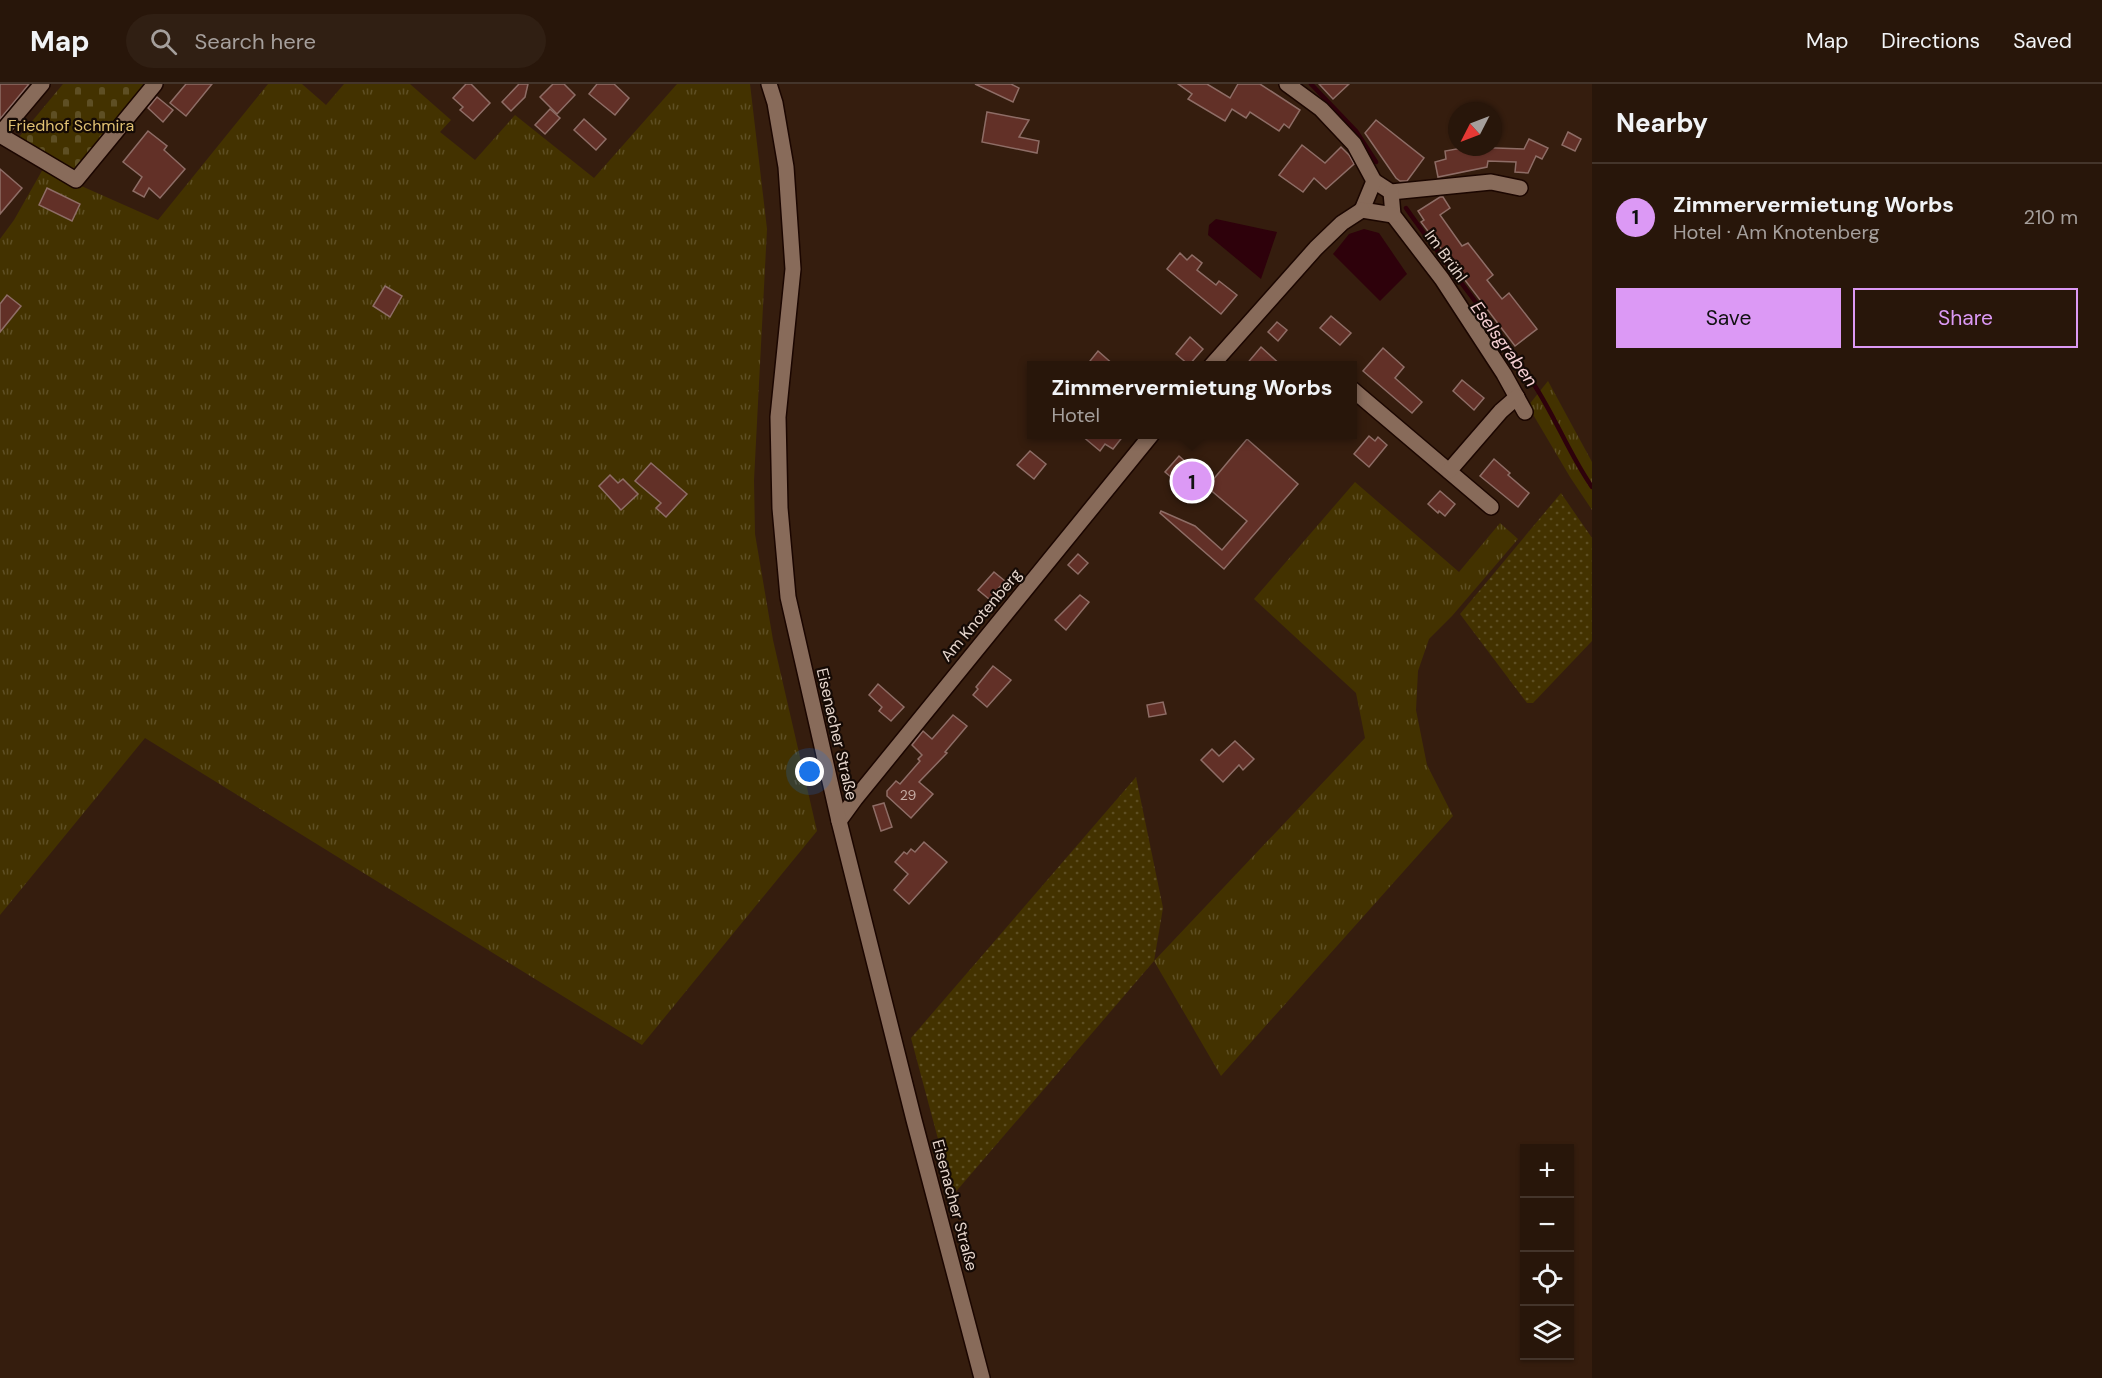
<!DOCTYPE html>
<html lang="en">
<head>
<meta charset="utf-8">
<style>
	body { margin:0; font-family:"DM Sans",sans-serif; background:#301f13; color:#f1f3f6 }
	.controls { position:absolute; right:18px; bottom:18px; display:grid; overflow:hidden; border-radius:0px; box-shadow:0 2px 4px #0004 }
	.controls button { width:54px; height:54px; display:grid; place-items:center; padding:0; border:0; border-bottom:2px solid #44352b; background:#28160a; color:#f1f3f6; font:30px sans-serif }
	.compass { position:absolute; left:1448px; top:18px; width:54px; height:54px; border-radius:50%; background:#28160a; box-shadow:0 2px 4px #0004; rotate:228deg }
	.you { position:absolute; left:810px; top:688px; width:21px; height:21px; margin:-15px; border:4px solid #fff; border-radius:50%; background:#1a73e8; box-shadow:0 0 0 9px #1a73e833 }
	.badge { display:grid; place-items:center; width:39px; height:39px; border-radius:50%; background:#dc99f5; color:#111; font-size:20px; font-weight:700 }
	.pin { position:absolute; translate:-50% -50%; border:3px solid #fff; box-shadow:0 2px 6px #0006 }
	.popup { position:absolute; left:1027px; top:277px; width:330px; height:78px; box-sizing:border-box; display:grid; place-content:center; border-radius:0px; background:#28160a; filter:drop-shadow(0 2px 4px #0005); font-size:20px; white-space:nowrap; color:#a59f9c }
	.popup b { font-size:22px; color:#f1f3f6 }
	.popup::after { content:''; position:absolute; left:50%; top:100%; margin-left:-12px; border:12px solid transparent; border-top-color:#28160a }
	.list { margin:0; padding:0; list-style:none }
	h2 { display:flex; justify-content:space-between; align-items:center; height:78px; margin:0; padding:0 24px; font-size:26px }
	h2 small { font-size:20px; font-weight:400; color:#a59f9c }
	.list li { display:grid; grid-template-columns:39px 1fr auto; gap:18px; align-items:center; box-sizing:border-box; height:108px; padding:0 24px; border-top:2px solid #44352b }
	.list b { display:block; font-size:22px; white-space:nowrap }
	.list p { margin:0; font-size:20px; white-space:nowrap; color:#a59f9c }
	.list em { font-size:20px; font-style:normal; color:#a59f9c }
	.actions { display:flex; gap:12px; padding:18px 24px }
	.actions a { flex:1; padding:14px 0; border:2px solid #dc99f5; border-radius:0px; text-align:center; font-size:21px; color:#dc99f5 }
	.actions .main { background:#dc99f5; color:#111 }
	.icon { flex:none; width:33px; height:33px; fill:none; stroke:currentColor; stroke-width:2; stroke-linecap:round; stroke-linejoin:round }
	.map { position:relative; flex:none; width:1592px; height:1294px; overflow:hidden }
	header { display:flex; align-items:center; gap:36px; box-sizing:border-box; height:84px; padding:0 30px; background:#28160a; border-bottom:2px solid #44352b }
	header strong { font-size:28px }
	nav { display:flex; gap:33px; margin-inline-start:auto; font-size:21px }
	.search { width:420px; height:54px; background:#301f13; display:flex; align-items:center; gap:15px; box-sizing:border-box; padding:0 21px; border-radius:33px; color:#a59f9c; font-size:22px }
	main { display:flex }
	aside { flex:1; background:#28160a }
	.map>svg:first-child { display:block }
	.grass { fill:url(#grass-tufts) }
	.cemetery { fill:url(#cemetery-stones) }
	.garden { fill:url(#garden-dots) }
	.water { fill:#2e010b }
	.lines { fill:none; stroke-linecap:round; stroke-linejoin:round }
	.stream { stroke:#2e010b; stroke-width:4.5 }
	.building { fill:#623027; stroke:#8e6d66; stroke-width:1.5 }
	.street-casing { stroke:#1b0600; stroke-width:18 }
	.secondary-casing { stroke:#1b0600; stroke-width:18 }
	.street { stroke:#886b5a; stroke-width:15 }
	.secondary { stroke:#886b5a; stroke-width:15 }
	.labels { text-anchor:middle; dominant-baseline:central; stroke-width:4.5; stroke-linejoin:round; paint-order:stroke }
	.number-label { font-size:14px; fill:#c5aca4 }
	.park-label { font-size:16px; fill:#e1c273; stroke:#150a05 }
	.street-label { font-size:16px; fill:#e6d6cd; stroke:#150a05 }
	.water-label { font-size:18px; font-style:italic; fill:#f5d0d3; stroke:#150a05 }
</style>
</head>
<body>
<header>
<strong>Map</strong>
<div class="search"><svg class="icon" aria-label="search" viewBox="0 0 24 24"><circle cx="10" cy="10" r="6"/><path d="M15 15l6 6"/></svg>Search here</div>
<nav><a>Map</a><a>Directions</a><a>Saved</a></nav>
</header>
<main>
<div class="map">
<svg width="1592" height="1294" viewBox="0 0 1592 1294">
	<defs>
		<pattern id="grass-tufts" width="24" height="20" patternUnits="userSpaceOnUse" patternTransform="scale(1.5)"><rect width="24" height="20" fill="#433200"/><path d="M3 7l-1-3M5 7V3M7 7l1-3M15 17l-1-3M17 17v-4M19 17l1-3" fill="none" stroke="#5e4f24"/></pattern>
		<pattern id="cemetery-stones" width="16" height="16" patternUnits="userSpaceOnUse" patternTransform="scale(1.5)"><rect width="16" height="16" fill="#433200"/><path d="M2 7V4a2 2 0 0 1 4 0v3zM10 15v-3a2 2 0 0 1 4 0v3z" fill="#5e4f24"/></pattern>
		<pattern id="garden-dots" width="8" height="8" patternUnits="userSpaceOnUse" patternTransform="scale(1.5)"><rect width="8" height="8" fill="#433200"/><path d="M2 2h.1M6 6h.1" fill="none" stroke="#5e4f24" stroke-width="1.8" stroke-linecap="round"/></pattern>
	</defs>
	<rect width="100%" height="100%" fill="#351d0e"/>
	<g class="grass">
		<path d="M268,0H302L326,21L344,0H410L451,36L440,48L475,76L515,31L594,94L677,0H750L767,145L754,396L755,450L773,556L817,747L642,961L145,654L0,831V155L14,136L43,85L158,136Z"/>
		<path d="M1548,297L1592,378V426L1570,393L1528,322Z"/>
		<path d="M1355,398L1459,488L1500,439L1518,455L1452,532L1429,555L1418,587L1416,626L1427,681L1453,732L1221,992L1154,877L1365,654L1356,609L1254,515Z"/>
	</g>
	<path class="cemetery" d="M63,0H145L74,88L19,53Z"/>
	<g class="garden">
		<path d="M1561,409L1592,454V557L1533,619H1527L1460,530Z"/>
		<path d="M1136,693L1163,824L1154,877L953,1111L911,954Z"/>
	</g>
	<g class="water">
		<path d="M1216,135L1277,148L1261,195L1208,151L1209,141Z"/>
		<path d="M1364,145L1379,149L1407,190L1380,217L1333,170L1349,150Z"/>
	</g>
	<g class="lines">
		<g class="stream">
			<path d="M1311,0L1356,47L1376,78"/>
			<path d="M1406,124C1447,183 1494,238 1533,299C1555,332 1569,370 1592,403"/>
		</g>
	</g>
	<g class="building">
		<path d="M0,0H29L0,35Z"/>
		<path d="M186,0H212L186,32L170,19Z"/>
		<path d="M466,0H471L490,19L473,37L460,26L463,23L453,14Z"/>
		<path d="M519,0H528L525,13L511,27L502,18Z"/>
		<path d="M553,0H564L575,11L557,30L540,13Z"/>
		<path d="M597,0H614L629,14L615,31L589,10Z"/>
		<path d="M975,0H1011L1019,4L1013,18Z"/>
		<path d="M1178,0H1207L1230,14L1238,0H1260L1300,26L1289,44L1284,40L1279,47L1250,28L1246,34L1232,25L1225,37L1188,15L1192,10Z"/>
		<path d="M1319,0H1349L1333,15Z"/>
		<path d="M157,13L173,26L163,38L148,24Z"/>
		<path d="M550,25L560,34L545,50L535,41Z"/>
		<path d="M987,28L1029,36L1019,53L1039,57L1037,69L982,58Z"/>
		<path d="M584,35L606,55L596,66L574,46Z"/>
		<path d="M1376,36L1424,74L1407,97H1400L1396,94L1365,49Z"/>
		<path d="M148,47L167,62L164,66L185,85L160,114L149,104L144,113L133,107L142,93L123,78Z"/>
		<path d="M1568,48L1581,55L1575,67L1562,61Z"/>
		<path d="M1529,55L1548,64L1542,75L1536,72L1528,89L1515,88L1516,78L1488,77L1487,83L1438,93L1435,78L1446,75L1445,67L1468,63L1524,65Z"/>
		<path d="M1302,61L1325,79L1341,63L1349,71L1354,80L1326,105L1314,94L1303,108L1279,91Z"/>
		<path d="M0,85L22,104L0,130Z"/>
		<path d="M47,104L80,120L72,137L39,121Z"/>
		<path d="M1440,113H1443L1450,124L1440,131L1462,162L1468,159L1493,191L1487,196L1502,215L1509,209L1537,245L1515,262L1421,138L1424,136L1418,127Z"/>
		<path d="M1180,169L1187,176L1192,171L1202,179L1197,186L1216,201L1219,197L1237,211L1221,230L1167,185Z"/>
		<path d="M385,202L402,212L390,233L373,222Z"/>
		<path d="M7,211L21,222L0,248V220Z"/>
		<path d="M1331,232L1351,249L1340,261L1320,244Z"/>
		<path d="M1277,238L1287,246L1278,257L1268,248Z"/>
		<path d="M1190,253L1203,265L1189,281L1176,270Z"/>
		<path d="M1261,263L1282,282H1245Z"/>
		<path d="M1383,264L1404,283L1395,294L1422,318L1412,329L1363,287Z"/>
		<path d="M1098,267L1115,282H1086Z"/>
		<path d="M1462,296L1484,314L1474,326L1453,307Z"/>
		<path d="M1081,351H1124L1113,365L1105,360L1100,367Z"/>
		<path d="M1369,352L1375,357L1378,353L1387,361L1369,383L1354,370Z"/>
		<path d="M1247,355L1298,400L1224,485L1160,429L1161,427L1195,442L1222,466L1247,437L1207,403Z"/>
		<path d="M1030,367L1046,380L1034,395L1017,381Z"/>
		<path d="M1179,372L1205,395L1192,411L1165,388Z"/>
		<path d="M1494,375L1510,389L1508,391L1529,409L1518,423L1480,392Z"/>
		<path d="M651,379L687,410L666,433L656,424L661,419L635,397Z"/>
		<path d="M610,391L618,399L623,395L638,410L621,426L599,402Z"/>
		<path d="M1440,407L1455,420L1445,432L1439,427L1438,429L1428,420Z"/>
		<path d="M1078,470L1088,479L1078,490L1068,481Z"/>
		<path d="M994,488L1005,497L989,515L978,506Z"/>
		<path d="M1080,511L1089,518L1066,546L1055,536Z"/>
		<path d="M993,582L1011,596L987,623L973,611L978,605L976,603Z"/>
		<path d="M878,600L904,623L891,637L879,627L882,623L869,611Z"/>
		<path d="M1163,618L1166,630L1149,633L1147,621Z"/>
		<path d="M953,631L967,642L945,668L947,669L919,698L933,710L911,734L887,712V707L896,697L900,700L920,677L918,675L922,671L912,661L923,647L932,655Z"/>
		<path d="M1235,657L1254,675L1243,686L1239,681L1223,698L1201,676L1212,665L1219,672Z"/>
		<path d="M884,719L892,743L881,747L873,722Z"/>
		<path d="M924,758L947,778L909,820L894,806L908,790L895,778L904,768L907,770L911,765L915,768Z"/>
	</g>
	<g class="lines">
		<g class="street-casing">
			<g id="street">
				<path d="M1287,0L1321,25L1354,60L1374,97L1391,108L1491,98L1520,104"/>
				<path d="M0,50L42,0"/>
				<path d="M0,51L76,96L155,0"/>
				<path d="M1391,108L1393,131L1442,195L1504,290L1525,328"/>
				<path d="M1362,126L1374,97"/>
				<path d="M1362,126L1393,131"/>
				<path d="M1211,282L1316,164L1342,139L1362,126"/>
				<path d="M1352,305L1491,423"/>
				<path d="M1449,387L1501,327L1517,313"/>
				<path d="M839,737L855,715L1152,350"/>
			</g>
		</g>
		<g class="secondary-casing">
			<path id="secondary" d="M769,0L775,19L786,83L793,185L778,333L780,424L788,513L839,737L914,1036L982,1294"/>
		</g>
		<use href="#street" class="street"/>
		<use href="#secondary" class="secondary"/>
	</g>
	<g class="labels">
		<g class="number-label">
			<text x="908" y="711">29</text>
		</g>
		<g class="park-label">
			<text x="71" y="41">Friedhof Schmira</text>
		</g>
		<g class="street-label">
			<text transform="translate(1446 172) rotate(54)">Im Brühl</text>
			<text transform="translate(981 531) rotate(-50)">Am Knotenberg</text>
			<text transform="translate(837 650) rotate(77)">Eisenacher Straße</text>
			<text transform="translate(955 1121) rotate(75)">Eisenacher Straße</text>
		</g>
		<g class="water-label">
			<text transform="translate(1504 260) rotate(54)">Eselsgraben</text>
		</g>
	</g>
</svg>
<div class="controls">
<button>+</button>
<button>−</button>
<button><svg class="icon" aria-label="locate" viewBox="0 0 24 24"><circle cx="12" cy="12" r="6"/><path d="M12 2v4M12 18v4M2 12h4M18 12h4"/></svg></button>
<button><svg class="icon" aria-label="layers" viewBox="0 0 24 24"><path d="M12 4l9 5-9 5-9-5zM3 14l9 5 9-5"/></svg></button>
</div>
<svg class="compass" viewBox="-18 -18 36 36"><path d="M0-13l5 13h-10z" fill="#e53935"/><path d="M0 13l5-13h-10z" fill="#a59f9c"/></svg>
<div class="you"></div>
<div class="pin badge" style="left:1192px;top:397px">1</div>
<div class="popup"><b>Zimmervermietung Worbs</b>Hotel</div>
</div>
<aside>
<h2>Nearby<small></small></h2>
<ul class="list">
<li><span class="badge">1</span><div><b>Zimmervermietung Worbs</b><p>Hotel · Am Knotenberg</p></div><em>210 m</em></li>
</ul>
<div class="actions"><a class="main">Save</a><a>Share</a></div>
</aside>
</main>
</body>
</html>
